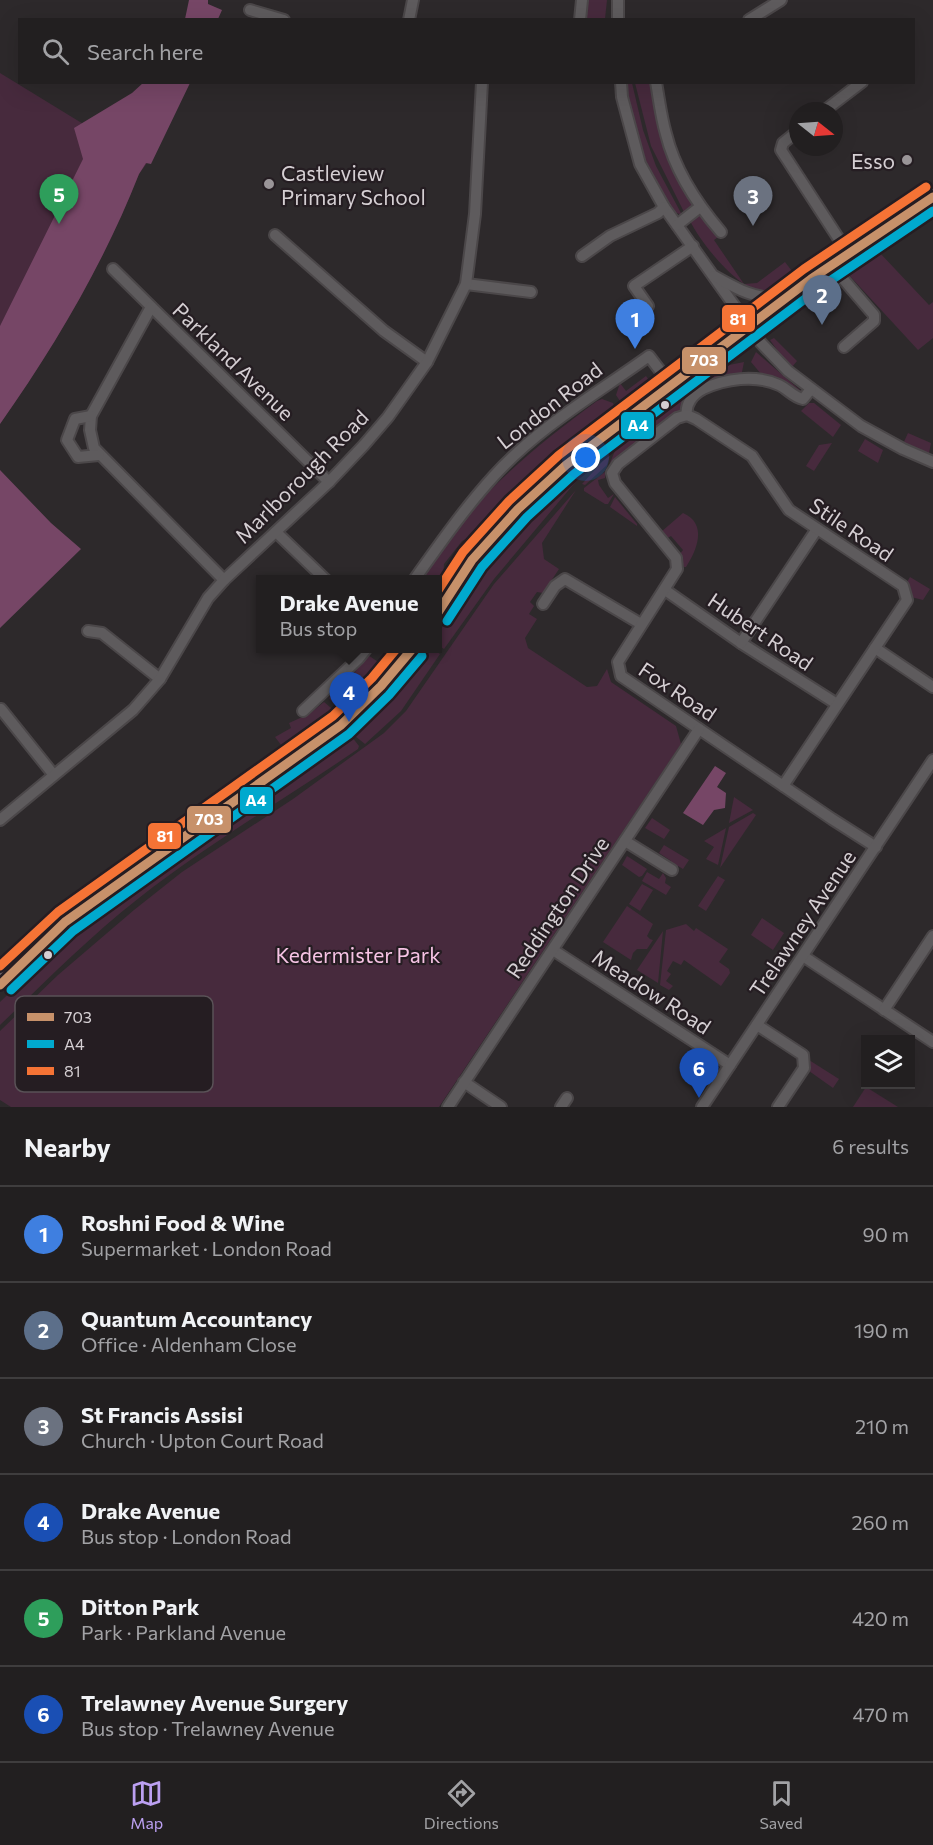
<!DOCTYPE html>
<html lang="en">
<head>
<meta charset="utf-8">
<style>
	body { margin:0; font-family:Commissioner,sans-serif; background:#2a2729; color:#f1f3f6 }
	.controls { position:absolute; right:18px; bottom:18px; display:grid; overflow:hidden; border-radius:0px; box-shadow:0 6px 24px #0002 }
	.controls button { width:54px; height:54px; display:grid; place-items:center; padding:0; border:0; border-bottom:2px solid #3f3d3e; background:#221f20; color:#f1f3f6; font:30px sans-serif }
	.compass { position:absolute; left:789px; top:102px; width:54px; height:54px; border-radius:50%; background:#221f20; box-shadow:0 6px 24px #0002; rotate:107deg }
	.you { position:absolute; left:586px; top:458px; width:21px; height:21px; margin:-15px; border:4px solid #fff; border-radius:50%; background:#1a73e8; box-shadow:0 0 0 9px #1a73e833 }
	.badge { display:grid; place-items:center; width:39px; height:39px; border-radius:50%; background:#bca0f2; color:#fff; font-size:20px; font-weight:700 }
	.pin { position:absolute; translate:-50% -50px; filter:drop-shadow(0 2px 3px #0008) }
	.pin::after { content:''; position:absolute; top:32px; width:21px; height:18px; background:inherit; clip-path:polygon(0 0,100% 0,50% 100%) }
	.popup { position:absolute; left:256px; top:575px; width:186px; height:78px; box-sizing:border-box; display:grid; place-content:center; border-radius:0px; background:#221f20; filter:drop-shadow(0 2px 4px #0005); font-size:20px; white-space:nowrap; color:#a2a2a5 }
	.popup b { font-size:22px; color:#f1f3f6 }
	.popup::after { content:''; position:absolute; left:50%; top:100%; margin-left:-12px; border:12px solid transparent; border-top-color:#221f20 }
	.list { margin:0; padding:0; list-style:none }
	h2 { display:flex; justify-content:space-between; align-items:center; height:78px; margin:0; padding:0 24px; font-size:26px }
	h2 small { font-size:20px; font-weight:400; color:#a2a2a5 }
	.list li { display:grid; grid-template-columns:39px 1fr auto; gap:18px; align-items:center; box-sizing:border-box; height:96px; padding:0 24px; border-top:2px solid #3f3d3e }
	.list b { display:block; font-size:22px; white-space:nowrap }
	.list p { margin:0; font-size:20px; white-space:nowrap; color:#a2a2a5 }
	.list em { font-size:20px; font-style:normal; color:#a2a2a5 }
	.icon { flex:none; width:33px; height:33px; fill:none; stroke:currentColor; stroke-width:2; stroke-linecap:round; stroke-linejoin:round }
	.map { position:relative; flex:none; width:933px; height:1107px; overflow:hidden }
	.search { position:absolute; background:#221f20; box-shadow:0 6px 24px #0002; left:18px; right:18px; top:18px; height:66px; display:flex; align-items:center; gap:15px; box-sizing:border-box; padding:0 21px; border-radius:0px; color:#a2a2a5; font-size:22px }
	.sheet { height:654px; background:#221f20 }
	nav { display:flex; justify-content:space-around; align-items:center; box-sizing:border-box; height:84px; border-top:2px solid #3f3d3e; background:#221f20; font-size:16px; color:#a2a2a5 }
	nav a { display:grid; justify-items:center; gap:3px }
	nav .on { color:#bca0f2 }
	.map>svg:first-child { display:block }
	.green { fill:#472a3d }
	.forest { fill:#764666 }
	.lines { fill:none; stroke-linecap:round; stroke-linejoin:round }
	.minor-casing { stroke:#4b4749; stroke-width:14 }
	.major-casing { stroke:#4b4749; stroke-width:16 }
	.minor { stroke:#5e5b5d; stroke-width:10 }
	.major { stroke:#6c6368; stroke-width:14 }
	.bus-1-casing { stroke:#251d22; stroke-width:14 }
	.bus-2-casing { stroke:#251d22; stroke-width:14 }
	.bus-3-casing { stroke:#251d22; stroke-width:14 }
	.bus-1 { stroke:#c7916a; stroke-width:9 }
	.bus-2 { stroke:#00a9ce; stroke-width:9 }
	.bus-3 { stroke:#f57335; stroke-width:9 }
	.poi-dot { fill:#9a9598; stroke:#251d22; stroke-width:2 }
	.bus-dot { fill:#d5cfd3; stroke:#251d22; stroke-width:2 }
	.labels { text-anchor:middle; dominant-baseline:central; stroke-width:4.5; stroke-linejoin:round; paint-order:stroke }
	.poi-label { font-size:21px; fill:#d5cfd3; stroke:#251d22; text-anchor:end }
	.street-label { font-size:21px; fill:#d5cfd3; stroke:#251d22 }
	.park-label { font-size:21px; fill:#f6c3e4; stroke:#251d22 }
	.key { fill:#251d22; stroke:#5a5257; stroke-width:1.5 }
	.key-label { font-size:16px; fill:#d5cfd3 }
	.line-badge { stroke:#251d22; stroke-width:2 }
	.badge-label { font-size:16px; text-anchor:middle; font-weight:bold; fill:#fff }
</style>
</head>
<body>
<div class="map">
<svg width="933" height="1107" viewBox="0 0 933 1107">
	<rect width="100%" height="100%" fill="#2d292b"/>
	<g class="green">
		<path d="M584,0H607L605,19L582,20Z"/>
		<path d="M0,73L147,163L139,174C104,263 55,346 0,424Z"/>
		<path d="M626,83H632L643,130L656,166L682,215L674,212L643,157L629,100Z"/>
		<path d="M635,83H652L653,91L695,198L694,208L685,214L651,146Z"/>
		<path d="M700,213L721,235L714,240L744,284L757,283L785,262L795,275C785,283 775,292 762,291C738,290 701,243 690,221Z"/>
		<path d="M879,252L929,305L933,302V338L918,350L848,274Z"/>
		<path d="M774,338L797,361L792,367L784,360L770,340Z"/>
		<path d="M756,352L801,391L802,394L766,380L751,362Z"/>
		<path d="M744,362L741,377L727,379L650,431L646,437L610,463L618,443L680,401L716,372L729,365Z"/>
		<path d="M646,376L651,383L622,404L616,395L620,383L626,391Z"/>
		<path d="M602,399L613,403L615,408L613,412L511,496L474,535L462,541L444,564L443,578L438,585L437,580H418C436,556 452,531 472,510C509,468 552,434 597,401Z"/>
		<path d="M809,403H814L841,425L833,437L801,411Z"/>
		<path d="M908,433L931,443L929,453L925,455L902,446Z"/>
		<path d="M865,439L883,450L878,463L858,451Z"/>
		<path d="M832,443L814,471L806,466L819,445Z"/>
		<path d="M605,448L607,449L573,485L494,579L444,649L438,645V633L500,545L543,501Z"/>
		<path d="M611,452L607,465L585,485L582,484Z"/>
		<path d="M605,472V478L598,480L599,485L608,498L614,494L608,504H605L584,491V488Z"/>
		<path d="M576,490L542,543L544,559L559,569L543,593L537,592L530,602L534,606L529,614L537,619L525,638L528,648L587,687L597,686L607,669L611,682L676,726L681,744L439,1107H11L0,1100V1031L58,975L134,910L182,872L293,799L384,733L406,711L494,584Z"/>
		<path d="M615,497L637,524V526L610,507Z"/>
		<path d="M683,513C708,524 697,550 686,567H684L679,555L683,550L671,536L666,539L661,532Z"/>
		<path d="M910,577L930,589L923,600L911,597L904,587Z"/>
		<path d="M425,649H433L440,654L401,711L365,744L355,736V733L366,722L363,717L404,676Z"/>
		<path d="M368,655L381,664L339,710L329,698L355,672Z"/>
		<path d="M324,702L336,712L285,750L275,737L291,728L289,723L309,714Z"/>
		<path d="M348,732L359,746L358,749C285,799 208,844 139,898C89,937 45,982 0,1025V1002L37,966L41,969L54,956L51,952L132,883L320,754Z"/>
		<path d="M734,797L753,810L729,823Z"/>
		<path d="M753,813L756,815L720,868L729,827Z"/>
		<path d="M652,818L670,830L664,839L645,828Z"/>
		<path d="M726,828L718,865L706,859L714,847L704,841Z"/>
		<path d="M664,845L689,860L683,869L678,866L667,867L671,861L659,853Z"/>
		<path d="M627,856L647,869L642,876L639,877L622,865Z"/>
		<path d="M647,872L659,879L663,873L666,878L665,883L671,887L666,895L642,881Z"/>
		<path d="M718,876L725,880L706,911L698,906Z"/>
		<path d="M642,884L653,890L640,911L629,904Z"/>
		<path d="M627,906L653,924L647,936L650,939L653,940L647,949H637L633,953L631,960L603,942Z"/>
		<path d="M762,918L784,933L773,950L751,935Z"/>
		<path d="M686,924L694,931L696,928L728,949L719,962L729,969L730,973L721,986L684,960L681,965L673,961L667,971L671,974L666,981L673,986L669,990L660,985L666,930Z"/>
		<path d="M663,931L658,983L637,970Z"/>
		<path d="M809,1060L839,1079L833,1088L809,1071Z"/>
		<path d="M866,1087L898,1107H853Z"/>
	</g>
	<g class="forest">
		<path d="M189,0H208V4L222,10L218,19H185Z"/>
		<path d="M143,83H190L151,164L146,163L139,174C104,263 55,346 0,424V326L83,159L74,128L132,93Z"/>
		<path d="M0,470L51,523L81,549L0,628Z"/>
		<path d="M715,766L726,773L717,787L726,793L725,808L714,810L703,825L683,813Z"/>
	</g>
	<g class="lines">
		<g class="minor-casing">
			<g id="minor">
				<path d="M250,10L284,20"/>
				<path d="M409,20L413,0"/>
				<path d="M580,20L582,0"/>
				<path d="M618,20V0"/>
				<path d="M749,20L781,0"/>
				<path d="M621,82L622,97L640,164L664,207L761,343L788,371L861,426L903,449L933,462"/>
				<path d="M656,82C659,99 661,117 666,134C675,171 697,204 721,232"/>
				<path d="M824,111L862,82"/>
				<path d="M798,131L783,143L781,150L848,253"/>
				<path d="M677,225L700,207"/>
				<path d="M275,235L384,331L427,362"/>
				<path d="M582,256L610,236L658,213L664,207"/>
				<path d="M831,265L874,315V321L844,347"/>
				<path d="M113,269L329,482"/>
				<path d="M714,276C739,290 755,299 785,299"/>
				<path d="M466,284L531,292"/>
				<path d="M648,306L634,286L693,246"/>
				<path d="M151,307L91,416L90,430L94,448L224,580"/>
				<path d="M687,415C685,404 693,394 703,389C725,379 755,374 779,385C788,389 793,397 803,399L811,389"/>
				<path d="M91,416L75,419L67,440L78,457L99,455"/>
				<path d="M276,532L326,580"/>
				<path d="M414,580C439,545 464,509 493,477C537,428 596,394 649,356L671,385"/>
				<path d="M665,590L741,643L837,704"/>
				<path d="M543,604L555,586L565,579L641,624"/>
				<path d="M88,631L102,633L160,679"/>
				<path d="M741,643L817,529"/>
				<path d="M875,648L933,687"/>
				<path d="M1,709L53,774"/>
				<path d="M303,711L359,658L367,648"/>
				<path d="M783,786L907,600L903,586L789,510L752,456L696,419L687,415L677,418L618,464L612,473L615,483L676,558L677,569L618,662L621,676L832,819L876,847"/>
				<path d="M0,820L133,710L160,679L208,598L224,580L329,482L364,445L388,417L427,362L466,284L475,214L482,82"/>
				<path d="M625,841L672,870"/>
				<path d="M553,950L730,1065"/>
				<path d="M803,956L933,1042"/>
				<path d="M884,1010L933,936"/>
				<path d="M757,1025L803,1055L804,1068L778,1107"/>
				<path d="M464,1082L501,1107"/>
				<path d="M448,1107L699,729"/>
				<path d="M561,1107L567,1098"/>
				<path d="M702,1107L933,760"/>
			</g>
		</g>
		<g class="major-casing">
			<g id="major">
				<path d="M437,615L472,560L518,509L566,465L811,279L933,197"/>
				<path d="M0,983L65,922L341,725L381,686L413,648"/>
			</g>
		</g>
		<use href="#minor" class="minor"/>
		<use href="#major" class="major"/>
		<g class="bus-1-casing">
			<g id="bus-1">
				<path d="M437,614L472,560L518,509L566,465L811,279L933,197"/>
				<path d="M0,985L65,922L341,725L381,686L413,648"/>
			</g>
		</g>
		<g class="bus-2-casing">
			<g id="bus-2">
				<path d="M447,621L482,567L527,517L574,474L818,289L933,211"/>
				<path d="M11,990L73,931L349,734L389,695L422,656"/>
			</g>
		</g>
		<g class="bus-3-casing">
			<g id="bus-3">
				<path d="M437,592L463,552L509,501L559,455L804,269L926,187"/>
				<path d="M0,966L58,912L333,716L372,678L397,648"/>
			</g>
		</g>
		<use href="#bus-1" class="bus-1"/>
		<use href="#bus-2" class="bus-2"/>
		<use href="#bus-3" class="bus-3"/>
	</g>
	<g class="poi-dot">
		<circle cx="907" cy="160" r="6"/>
		<circle cx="269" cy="184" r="6"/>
	</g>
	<g class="bus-dot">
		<circle cx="665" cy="405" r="5"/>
		<circle cx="48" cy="955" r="5"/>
	</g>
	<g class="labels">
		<g class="poi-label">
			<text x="895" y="160">Esso</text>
			<text x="281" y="172" text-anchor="start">Castleview<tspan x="281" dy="24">Primary School</tspan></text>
		</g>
		<g class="street-label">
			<text transform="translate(234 361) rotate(44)">Parkland Avenue</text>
			<text transform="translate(549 405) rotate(-38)">London Road</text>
			<text transform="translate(301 476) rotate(-45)">Marlborough Road</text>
			<text transform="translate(852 529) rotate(34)">Stile Road</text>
			<text transform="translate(761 631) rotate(34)">Hubert Road</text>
			<text transform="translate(678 691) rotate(34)">Fox Road</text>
			<text transform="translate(557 907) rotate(-56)">Reddington Drive</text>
			<text transform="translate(802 923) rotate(-56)">Trelawney Avenue</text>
			<text transform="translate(652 991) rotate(33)">Meadow Road</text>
		</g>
		<g class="park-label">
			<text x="358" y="954">Kedermister Park</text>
		</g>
	</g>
	<rect x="15" y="996" width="198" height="96" rx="9" class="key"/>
	<rect x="27" y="1013" width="27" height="8" fill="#c7916a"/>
	<rect x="27" y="1040" width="27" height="8" fill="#00a9ce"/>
	<rect x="27" y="1067" width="27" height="8" fill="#f57335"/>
	<g class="key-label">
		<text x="64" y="1023">703</text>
		<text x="64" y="1050">A4</text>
		<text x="64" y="1077">81</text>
	</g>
	<g class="line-badge">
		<rect x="721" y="304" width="35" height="29" rx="6" fill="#f57335"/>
		<rect x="681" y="346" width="46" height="29" rx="6" fill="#c7916a"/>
		<rect x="620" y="411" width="35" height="29" rx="6" fill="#00a9ce"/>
		<rect x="239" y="786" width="35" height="29" rx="6" fill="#00a9ce"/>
		<rect x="186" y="805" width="46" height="29" rx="6" fill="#c7916a"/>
		<rect x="147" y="822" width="35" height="28" rx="6" fill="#f57335"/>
	</g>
	<g class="badge-label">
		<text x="738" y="325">81</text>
		<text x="704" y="366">703</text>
		<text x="638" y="431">A4</text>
		<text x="256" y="806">A4</text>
		<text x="209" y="825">703</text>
		<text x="165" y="842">81</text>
	</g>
</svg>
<div class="controls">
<button><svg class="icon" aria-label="layers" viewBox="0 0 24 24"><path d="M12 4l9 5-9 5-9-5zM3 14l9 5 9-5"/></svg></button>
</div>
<svg class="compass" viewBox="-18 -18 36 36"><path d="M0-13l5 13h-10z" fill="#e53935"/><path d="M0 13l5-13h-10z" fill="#a2a2a5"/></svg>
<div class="you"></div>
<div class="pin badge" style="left:635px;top:349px;background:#3f7fe0">1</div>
<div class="pin badge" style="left:822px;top:325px;background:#5c6f8a">2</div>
<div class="pin badge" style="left:753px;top:226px;background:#6b7280">3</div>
<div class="pin badge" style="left:349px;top:722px;background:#1a4fb4">4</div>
<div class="popup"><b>Drake Avenue</b>Bus stop</div>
<div class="pin badge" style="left:59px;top:224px;background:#2e9e5b">5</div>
<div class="pin badge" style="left:699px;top:1098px;background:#1a4fb4">6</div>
<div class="search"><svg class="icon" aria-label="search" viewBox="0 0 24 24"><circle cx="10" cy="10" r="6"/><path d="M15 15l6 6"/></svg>Search here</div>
</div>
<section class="sheet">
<h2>Nearby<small>6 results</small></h2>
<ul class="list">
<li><span class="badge" style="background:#3f7fe0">1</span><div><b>Roshni Food &amp; Wine</b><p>Supermarket · London Road</p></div><em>90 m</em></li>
<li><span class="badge" style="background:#5c6f8a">2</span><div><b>Quantum Accountancy</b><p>Office · Aldenham Close</p></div><em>190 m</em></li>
<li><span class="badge" style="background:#6b7280">3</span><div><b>St Francis Assisi</b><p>Church · Upton Court Road</p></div><em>210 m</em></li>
<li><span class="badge" style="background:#1a4fb4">4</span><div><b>Drake Avenue</b><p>Bus stop · London Road</p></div><em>260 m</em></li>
<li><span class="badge" style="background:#2e9e5b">5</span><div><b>Ditton Park</b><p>Park · Parkland Avenue</p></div><em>420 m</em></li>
<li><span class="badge" style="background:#1a4fb4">6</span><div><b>Trelawney Avenue Surgery</b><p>Bus stop · Trelawney Avenue</p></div><em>470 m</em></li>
</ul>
</section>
<nav>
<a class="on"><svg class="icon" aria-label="map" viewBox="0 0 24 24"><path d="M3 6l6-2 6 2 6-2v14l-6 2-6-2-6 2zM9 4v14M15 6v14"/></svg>Map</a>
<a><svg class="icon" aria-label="directions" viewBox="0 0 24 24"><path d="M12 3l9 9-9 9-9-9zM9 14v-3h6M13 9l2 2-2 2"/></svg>Directions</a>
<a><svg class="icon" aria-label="saved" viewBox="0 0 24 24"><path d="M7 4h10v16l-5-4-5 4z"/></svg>Saved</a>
</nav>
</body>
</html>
